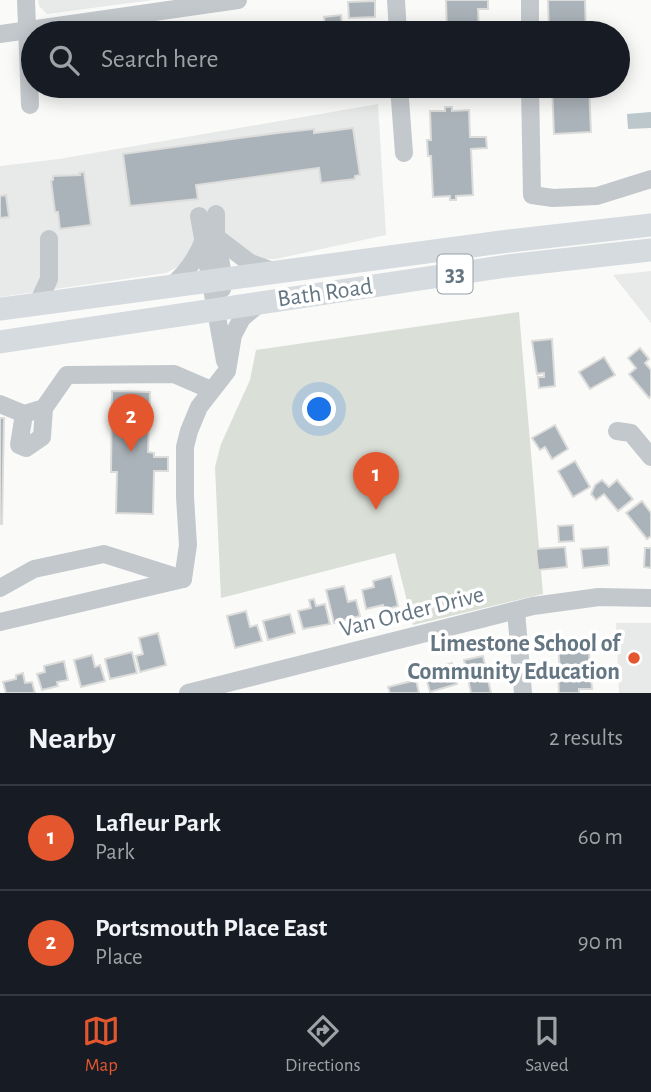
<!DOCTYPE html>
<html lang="en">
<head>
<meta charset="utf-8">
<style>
	body { margin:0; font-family:"Alegreya Sans",sans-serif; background:#20242c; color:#f1f3f6 }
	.you { position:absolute; left:320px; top:410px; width:24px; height:24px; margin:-18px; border:5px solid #fff; border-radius:50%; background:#1a73e8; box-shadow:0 0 0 10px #1a73e833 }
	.badge { display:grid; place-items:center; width:46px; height:46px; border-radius:50%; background:#e4572e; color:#fff; font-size:23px; font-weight:700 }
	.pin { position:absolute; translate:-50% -58px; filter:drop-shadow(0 2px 4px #0008) }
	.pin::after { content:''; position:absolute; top:37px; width:24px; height:21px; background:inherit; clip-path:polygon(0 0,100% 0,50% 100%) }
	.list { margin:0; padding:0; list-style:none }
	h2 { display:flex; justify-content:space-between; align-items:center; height:91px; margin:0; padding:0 28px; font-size:30px }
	h2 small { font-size:23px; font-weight:400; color:#9ea1a6 }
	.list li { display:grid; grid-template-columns:46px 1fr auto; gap:21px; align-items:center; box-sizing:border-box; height:105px; padding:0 28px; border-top:2px solid #363941 }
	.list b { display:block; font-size:26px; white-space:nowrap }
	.list p { margin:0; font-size:23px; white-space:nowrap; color:#9ea1a6 }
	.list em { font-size:23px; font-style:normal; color:#9ea1a6 }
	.icon { flex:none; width:38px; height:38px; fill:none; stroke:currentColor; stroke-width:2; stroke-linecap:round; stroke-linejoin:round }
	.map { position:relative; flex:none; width:651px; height:693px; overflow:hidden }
	.search { position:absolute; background:#171b24; box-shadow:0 4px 18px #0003; left:21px; right:21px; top:21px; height:77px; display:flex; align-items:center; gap:18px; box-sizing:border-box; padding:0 24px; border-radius:38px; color:#9ea1a6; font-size:26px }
	.sheet { height:301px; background:#171b24 }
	nav { display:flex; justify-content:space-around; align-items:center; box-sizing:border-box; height:98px; border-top:2px solid #363941; background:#171b24; font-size:19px; color:#9ea1a6 }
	nav a { display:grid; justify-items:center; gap:4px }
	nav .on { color:#e4572e }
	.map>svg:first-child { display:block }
	.built { fill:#e8e9e9 }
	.green { fill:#dadfd7 }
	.water { fill:#bbc7cb }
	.building { fill:#aab3b9; stroke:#dcdcda; stroke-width:2 }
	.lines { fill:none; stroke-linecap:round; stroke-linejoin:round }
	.minor { stroke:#c3c8cc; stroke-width:18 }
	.major { stroke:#d6dbdf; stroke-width:23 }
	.poi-dot { fill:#e4572e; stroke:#fff; stroke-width:2.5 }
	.labels { text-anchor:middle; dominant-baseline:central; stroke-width:7; stroke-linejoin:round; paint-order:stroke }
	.shield { fill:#fff; stroke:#939fa8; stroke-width:2 }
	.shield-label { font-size:23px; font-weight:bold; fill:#657683 }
	.street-label { font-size:24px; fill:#657683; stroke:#fff }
	.poi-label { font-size:24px; font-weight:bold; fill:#657683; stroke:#fff; text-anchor:end }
</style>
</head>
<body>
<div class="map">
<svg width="651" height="693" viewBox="0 0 651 693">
	<rect width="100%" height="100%" fill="#fafaf8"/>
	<g class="built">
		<path d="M38,0H153L47,14L39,6Z"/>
		<path d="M378,104L386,235L276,259H259L240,251L189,261L166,273L0,297V166L59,159Z"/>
		<path d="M651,271V323L613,275Z"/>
		<path d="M616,623H651V693H619Z"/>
	</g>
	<path class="green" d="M519,312L543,594L413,625L395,553L221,598L215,467L221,444L250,380L256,350Z"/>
	<path class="water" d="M651,112V128L628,129L627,114Z"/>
	<g class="building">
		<path d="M446,0H488V9H478L479,32L488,33H445H447Z"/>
		<path d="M548,0H585L586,33H549Z"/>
		<path d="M375,1V17L349,18L348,2Z"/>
		<path d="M341,15L343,32L326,33L324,17Z"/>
		<path d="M316,24L318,33H300L299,27Z"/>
		<path d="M552,86H589L591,132L554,134Z"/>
		<path d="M445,107H452V111L469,110L470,137H486L487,148L471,149L473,195L456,196V200H450V196L433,197L431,156H428L427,140H431L430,111H445Z"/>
		<path d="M353,128L360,175L355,176V179L321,183L319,168L196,185L198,199L130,206L123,154L277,133L314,129V133Z"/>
		<path d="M84,172L91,225L60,229L58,212H55L51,181L53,180V176L80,175L79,173Z"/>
		<path d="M6,195L9,217L0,218V196Z"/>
		<path d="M552,339L555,386L539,388L538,377H544V373L537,374L532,341Z"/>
		<path d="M640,348L649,359L645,363L651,370V396L649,398L629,374L636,368L628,358Z"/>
		<path d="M604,357L615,375L590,389L579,372Z"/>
		<path d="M112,391L150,392L148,452L154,453V457H168V471H154L153,514L116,513L117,472H111Z"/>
		<path d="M0,418H4L2,524H0Z"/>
		<path d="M555,425L568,449L552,459L545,447L540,450L532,438Z"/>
		<path d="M575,461L590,487L573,497L558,471Z"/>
		<path d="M602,480L609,487L617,480L633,499L618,511L604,494L596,500L591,494L595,485Z"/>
		<path d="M642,501L651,513V536L647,539L626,513Z"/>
		<path d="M573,525L574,541L559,542L558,526Z"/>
		<path d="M565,547L567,567L538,570L536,549Z"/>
		<path d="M608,547L609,565L583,568L581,549Z"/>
		<path d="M645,548H651V568L644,567Z"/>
		<path d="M391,576L398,606L384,610L383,605L366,609L362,590L374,587L373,581Z"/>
		<path d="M344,586L348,602L356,600L360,616L334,623L326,590Z"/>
		<path d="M314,599L316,606L325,604L330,624L303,629L298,611L311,608L309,600Z"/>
		<path d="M246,611L250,627L257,625L262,641L235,648L227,616Z"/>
		<path d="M290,614L295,633L268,640L263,621Z"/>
		<path d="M158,633L166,665L140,672L136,656L143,654L139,638Z"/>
		<path d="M588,640L590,665L560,670L558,645Z"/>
		<path d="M132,652L137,673L110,679L105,659Z"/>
		<path d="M92,655L95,667L100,665L105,681L81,687L74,660Z"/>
		<path d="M483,656L491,693H471L464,660Z"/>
		<path d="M64,661L68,680L57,682L58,686L42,690L37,674L45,672L44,666Z"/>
		<path d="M452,663L457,684L430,692L424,671Z"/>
		<path d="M23,673L25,683L32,682L35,693H6L3,682L16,679V675Z"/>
		<path d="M577,673L578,676L591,675L592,689H579V693H559L558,674Z"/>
		<path d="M416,680L419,693H390L388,687Z"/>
	</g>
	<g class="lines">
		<g class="minor">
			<path d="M26,0L30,105"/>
			<path d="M396,0L398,33"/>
			<path d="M530,0V33"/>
			<path d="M0,34L238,0"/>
			<path d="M399,86L404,153"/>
			<path d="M530,86L532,195L553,198L597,196L651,179"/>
			<path d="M216,214V237L224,280L222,289"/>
			<path d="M199,216L225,361"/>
			<path d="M216,237L250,263L273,271"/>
			<path d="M169,288C186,274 197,259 204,239"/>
			<path d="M38,303L49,279V239"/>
			<path d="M0,404L24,414L44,408L67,375L174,374L211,390"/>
			<path d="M24,414L19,445L26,448L42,437L44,408"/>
			<path d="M617,431L631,433L651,457"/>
			<path d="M0,588L34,569L104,554L183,579"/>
			<path d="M516,611L523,693"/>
			<path d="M0,622L183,579L188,545L185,497V447L189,431L199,407L227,371L233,335L242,318L260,303"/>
			<path d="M188,693L533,606L599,597L651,598"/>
		</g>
		<g class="major">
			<path d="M0,309L509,241L651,225"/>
			<path d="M0,342L507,266L651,250"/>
		</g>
	</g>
	<circle class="poi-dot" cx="634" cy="658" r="7"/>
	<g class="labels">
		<rect class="shield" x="437.5" y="254.5" width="35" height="39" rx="5"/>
		<g class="shield-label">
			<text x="455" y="274">33</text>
		</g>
		<g class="street-label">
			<text transform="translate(325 293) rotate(-8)">Bath Road</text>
			<text transform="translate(412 612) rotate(-14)">Van Order Drive</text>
		</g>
		<g class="poi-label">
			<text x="620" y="644">Limestone School of<tspan x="620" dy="28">Community Education</tspan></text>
		</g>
	</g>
</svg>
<div class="you"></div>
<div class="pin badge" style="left:376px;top:510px">1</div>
<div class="pin badge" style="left:131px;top:452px">2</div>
<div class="search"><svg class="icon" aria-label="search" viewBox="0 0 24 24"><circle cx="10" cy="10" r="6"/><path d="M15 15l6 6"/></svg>Search here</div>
</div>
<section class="sheet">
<h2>Nearby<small>2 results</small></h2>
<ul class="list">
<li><span class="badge">1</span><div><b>Lafleur Park</b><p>Park</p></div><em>60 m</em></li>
<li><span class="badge">2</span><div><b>Portsmouth Place East</b><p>Place</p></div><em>90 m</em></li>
</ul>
</section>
<nav>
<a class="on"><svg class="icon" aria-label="map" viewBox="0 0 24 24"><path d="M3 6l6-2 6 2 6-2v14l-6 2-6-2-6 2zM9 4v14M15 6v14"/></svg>Map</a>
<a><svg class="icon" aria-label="directions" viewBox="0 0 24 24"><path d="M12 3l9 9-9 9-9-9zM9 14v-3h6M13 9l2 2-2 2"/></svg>Directions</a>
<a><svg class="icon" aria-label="saved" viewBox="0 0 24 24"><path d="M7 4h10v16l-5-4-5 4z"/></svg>Saved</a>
</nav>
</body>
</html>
